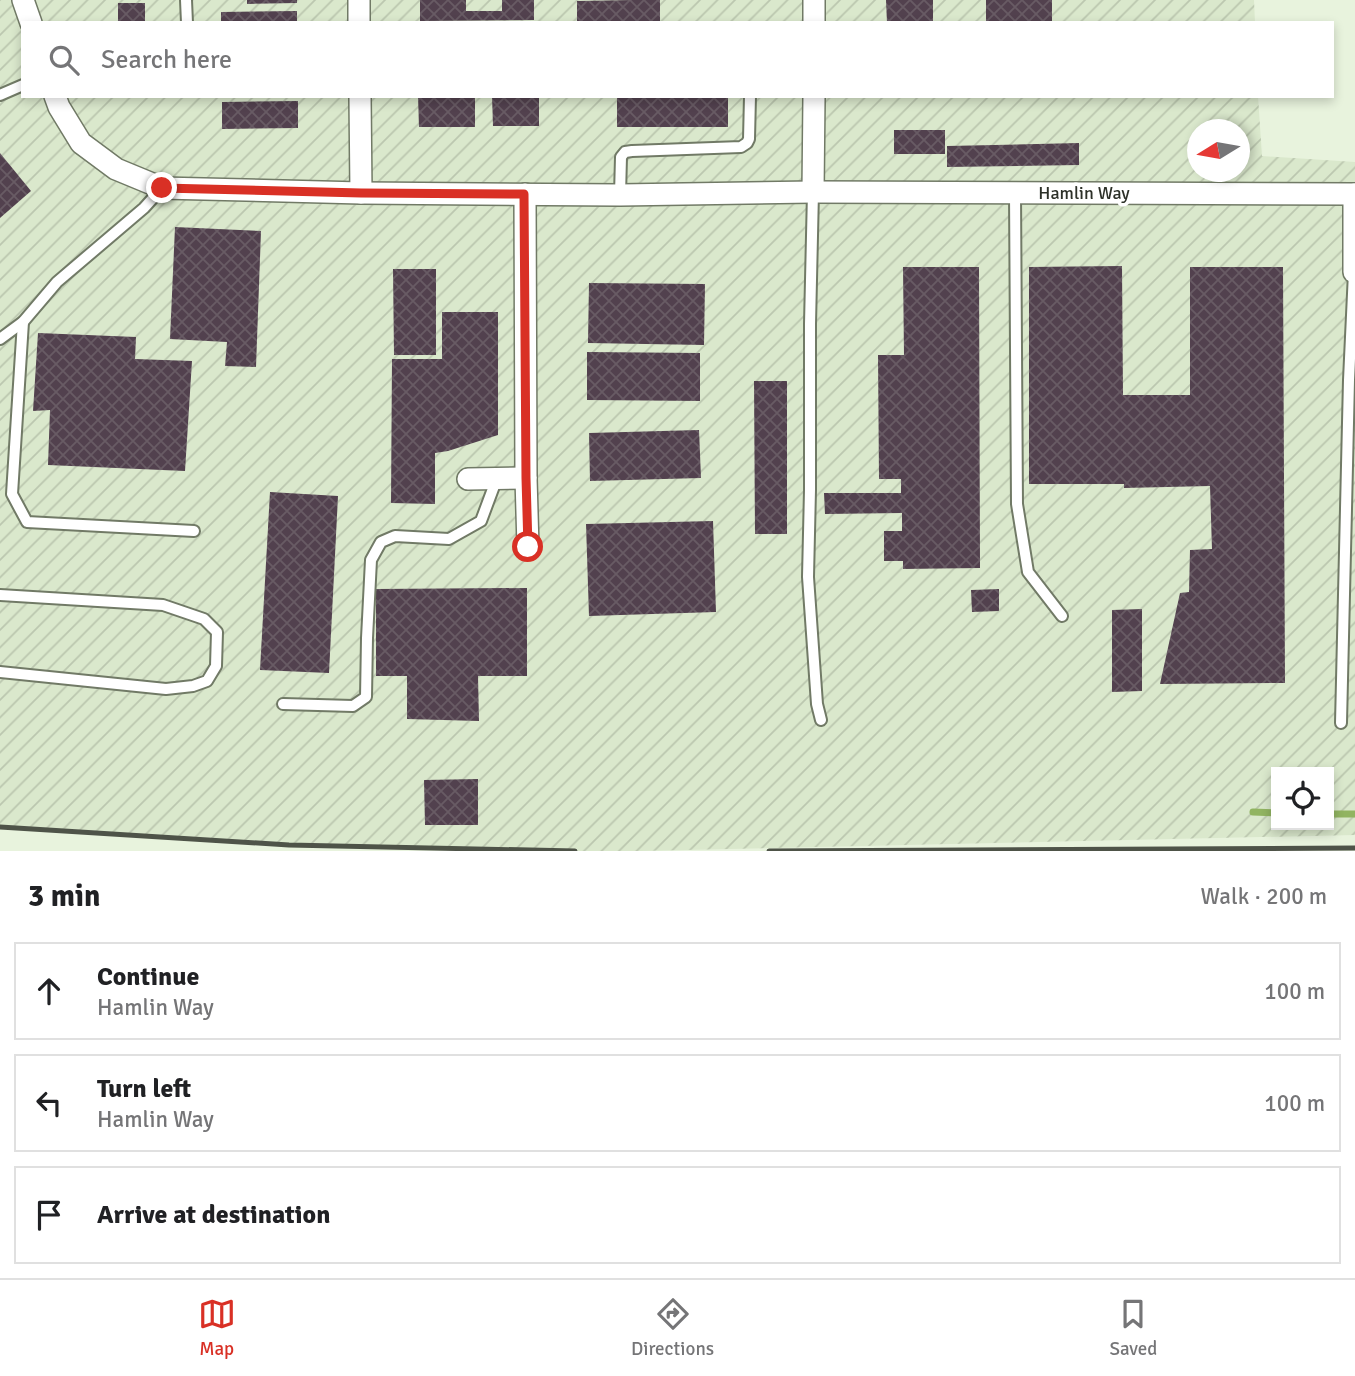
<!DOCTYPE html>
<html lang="en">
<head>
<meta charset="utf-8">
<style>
	body { margin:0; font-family:Signika,sans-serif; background:#f6f6f6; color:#202124 }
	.controls { position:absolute; right:21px; bottom:21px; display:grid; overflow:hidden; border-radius:0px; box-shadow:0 4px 10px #0003 }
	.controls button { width:63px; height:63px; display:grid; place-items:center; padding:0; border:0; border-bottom:2px solid #e0e0e0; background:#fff; color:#202124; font:35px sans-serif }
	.compass { position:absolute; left:1187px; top:119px; width:63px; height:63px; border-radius:50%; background:#fff; box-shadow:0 4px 10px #0003; rotate:259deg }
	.stop { position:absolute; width:21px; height:21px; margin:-16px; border:5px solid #d93025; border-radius:50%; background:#fff }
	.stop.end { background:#d93025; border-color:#fff; box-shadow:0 2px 7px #0008 }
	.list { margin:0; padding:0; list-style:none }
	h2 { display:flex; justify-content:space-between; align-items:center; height:91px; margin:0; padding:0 28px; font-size:30px }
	h2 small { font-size:23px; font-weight:400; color:#757577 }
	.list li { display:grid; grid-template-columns:46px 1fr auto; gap:21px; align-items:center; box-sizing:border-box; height:98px; margin:0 14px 14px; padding:0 14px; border:2px solid #e0e0e0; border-radius:0px }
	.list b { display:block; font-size:26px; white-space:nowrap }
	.list p { margin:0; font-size:23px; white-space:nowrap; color:#757577 }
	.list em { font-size:23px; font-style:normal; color:#757577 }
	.icon { flex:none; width:38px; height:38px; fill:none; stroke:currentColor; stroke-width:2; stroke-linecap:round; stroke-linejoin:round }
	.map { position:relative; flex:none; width:1355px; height:851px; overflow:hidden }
	.search { position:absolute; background:#fff; box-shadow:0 4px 10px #0003; left:21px; right:21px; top:21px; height:77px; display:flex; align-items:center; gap:18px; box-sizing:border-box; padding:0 24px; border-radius:0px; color:#757577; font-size:26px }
	.sheet { height:427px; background:#fff }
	nav { display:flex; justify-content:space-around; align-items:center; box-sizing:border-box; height:98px; border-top:2px solid #e0e0e0; background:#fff; font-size:19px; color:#757577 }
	nav a { display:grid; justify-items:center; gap:4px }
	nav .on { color:#d93025 }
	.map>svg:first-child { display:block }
	.industrial { fill:url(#industrial-furrows); fill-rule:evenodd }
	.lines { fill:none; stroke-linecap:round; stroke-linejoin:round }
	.stream { stroke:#91b461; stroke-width:7 }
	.building { fill:url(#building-cross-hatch) }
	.lane-casing { stroke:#717a66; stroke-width:14 }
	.street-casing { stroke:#717a66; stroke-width:24 }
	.lane { stroke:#fff; stroke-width:10 }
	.street { stroke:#fff; stroke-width:21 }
	.rail { stroke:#4e5348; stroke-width:5 }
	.route { stroke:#d93025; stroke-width:9 }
	.labels { text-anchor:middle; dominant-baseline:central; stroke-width:7; stroke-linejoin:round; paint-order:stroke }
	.street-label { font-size:18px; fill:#2c3028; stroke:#fff }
</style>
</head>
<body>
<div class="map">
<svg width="1355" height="851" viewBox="0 0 1355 851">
	<defs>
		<pattern id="industrial-furrows" width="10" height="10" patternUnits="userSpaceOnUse" patternTransform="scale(1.75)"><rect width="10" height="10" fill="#dae8cc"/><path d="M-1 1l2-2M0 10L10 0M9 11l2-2" fill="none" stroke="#bbc7af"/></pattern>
		<pattern id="building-cross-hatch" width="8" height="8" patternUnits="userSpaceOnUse" patternTransform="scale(1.75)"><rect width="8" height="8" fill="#52414e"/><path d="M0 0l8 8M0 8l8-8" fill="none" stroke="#685b64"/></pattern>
	</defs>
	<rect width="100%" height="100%" fill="#e8f3dd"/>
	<path class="industrial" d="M0,0H1254L1255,23H23V96H1258L1262,156L1355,162V835L641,851H575L289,845L0,827ZM1198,130H1240V172H1198ZM1276,772H1329V825H1276Z"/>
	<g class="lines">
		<g class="stream">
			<path d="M1253,812L1276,813"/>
			<path d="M1329,814H1355"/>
		</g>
	</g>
	<g class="building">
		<path d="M247,0H297V3L247,4Z"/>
		<path d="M420,0H466V11H502V0H534V20L420,21Z"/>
		<path d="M633,0H660V23H577V1Z"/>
		<path d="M886,0H933V23H887Z"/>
		<rect x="986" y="0" width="66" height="23"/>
		<rect x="118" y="3" width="27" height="20"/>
		<path d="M297,11V23H221V12Z"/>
		<path d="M418,96H475V127H419Z"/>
		<path d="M492,96H539V126H493Z"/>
		<rect x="617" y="96" width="111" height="31"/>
		<path d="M298,101V128L222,129V102Z"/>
		<rect x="894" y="130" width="51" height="24"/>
		<path d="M1079,143V165L947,167V146Z"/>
		<path d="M0,153L31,191L0,218Z"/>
		<path d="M175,227L261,231L256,367L225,366L227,342L170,339Z"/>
		<path d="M1122,266L1123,395H1190V267H1283L1285,683L1160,684L1180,593L1189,592L1190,550L1212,549L1210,486L1124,488V484H1029V267Z"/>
		<path d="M903,267H979L980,568L903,569V561H884V531H902V513L825,514L824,493H901V479H879L878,355H904Z"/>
		<path d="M393,269H436V355H394Z"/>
		<path d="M589,283L705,284L704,345L588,343Z"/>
		<path d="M442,312H498V435L448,451L435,453V504L391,503L392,359H442Z"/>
		<path d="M38,333L136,337L135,359L192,361L185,471L48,465L50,410L33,411Z"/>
		<path d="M587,352L700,353V401L587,400Z"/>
		<path d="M754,381H787V534H755Z"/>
		<path d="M699,430L701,478L590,481L589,433Z"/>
		<path d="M270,492L338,496L329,673L260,670Z"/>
		<path d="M713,521L716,612L589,616L586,524Z"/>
		<path d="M527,588V676H478L479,721L407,719V676H376V589Z"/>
		<path d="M999,589V611L972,612L971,590Z"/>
		<path d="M1142,609V691L1112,692V610Z"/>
		<path d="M478,779V825H425L424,780Z"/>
	</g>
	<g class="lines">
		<g class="lane-casing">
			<g id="lane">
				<path d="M186,0L187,23"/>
				<path d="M0,95L23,85"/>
				<path d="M813,192L810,324V490L808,577L817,704L821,720"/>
				<path d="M1015,193L1017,504L1028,572L1062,616"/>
				<path d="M620,195L621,157L625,152L632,151L741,147L747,143L749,139L750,96"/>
				<path d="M23,322L12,494L27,522L194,531"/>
				<path d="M0,339L23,322L57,282L144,208L162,188"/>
				<path d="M0,595L163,605L204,619L217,632L216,666L207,681L193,686L166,689L0,672"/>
				<path d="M283,704L353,706L366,697L367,638L371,560L381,542L395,536L449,539L481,521L497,478"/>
				<path d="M1341,723L1349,380L1354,272"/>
			</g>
		</g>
		<g class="street-casing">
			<g id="street">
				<path d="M23,0L31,23"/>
				<path d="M359,0V23"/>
				<path d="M814,0V23"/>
				<path d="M55,96L59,107L81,143L116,169L162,188L361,193L620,195L813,192L1355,194"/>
				<path d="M360,96L361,193"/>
				<path d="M813,192L814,96"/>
				<path d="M525,194L526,478L528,547"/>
				<path d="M1354,194V272"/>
				<path d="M468,479L526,478"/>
			</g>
		</g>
		<use href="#lane" class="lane"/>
		<use href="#street" class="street"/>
		<g class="rail">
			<path d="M0,827L289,845L575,851"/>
			<path d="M769,851L1355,848"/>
		</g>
	</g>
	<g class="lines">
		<path class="route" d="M162,188L361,193L524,194L526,478L528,547"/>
	</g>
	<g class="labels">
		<g class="street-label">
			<text x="1084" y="193">Hamlin Way</text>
		</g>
	</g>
</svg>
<div class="controls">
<button><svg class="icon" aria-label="locate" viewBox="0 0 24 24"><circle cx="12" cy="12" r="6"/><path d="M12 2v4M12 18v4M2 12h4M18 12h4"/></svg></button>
</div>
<svg class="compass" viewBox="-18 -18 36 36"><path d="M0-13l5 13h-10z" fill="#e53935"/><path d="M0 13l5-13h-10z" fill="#757577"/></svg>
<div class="stop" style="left:528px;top:547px"></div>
<div class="stop end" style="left:162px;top:188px"></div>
<div class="search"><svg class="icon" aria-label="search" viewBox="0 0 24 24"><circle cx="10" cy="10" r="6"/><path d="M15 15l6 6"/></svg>Search here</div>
</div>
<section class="sheet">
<h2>3 min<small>Walk · 200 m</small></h2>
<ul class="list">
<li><svg class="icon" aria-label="ahead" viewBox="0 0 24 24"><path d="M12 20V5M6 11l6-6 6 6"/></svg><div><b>Continue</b><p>Hamlin Way</p></div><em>100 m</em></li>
<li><svg class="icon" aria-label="left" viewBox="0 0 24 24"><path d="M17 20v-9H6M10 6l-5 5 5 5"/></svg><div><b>Turn left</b><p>Hamlin Way</p></div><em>100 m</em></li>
<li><svg class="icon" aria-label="arrive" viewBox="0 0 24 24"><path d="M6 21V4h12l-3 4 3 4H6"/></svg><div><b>Arrive at destination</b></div></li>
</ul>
</section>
<nav>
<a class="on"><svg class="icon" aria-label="map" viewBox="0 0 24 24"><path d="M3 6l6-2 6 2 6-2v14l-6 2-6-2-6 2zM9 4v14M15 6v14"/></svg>Map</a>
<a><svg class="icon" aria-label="directions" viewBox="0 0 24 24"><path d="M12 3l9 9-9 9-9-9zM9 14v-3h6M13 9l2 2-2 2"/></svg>Directions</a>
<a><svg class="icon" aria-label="saved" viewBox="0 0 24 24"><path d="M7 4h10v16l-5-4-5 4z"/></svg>Saved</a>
</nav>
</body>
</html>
